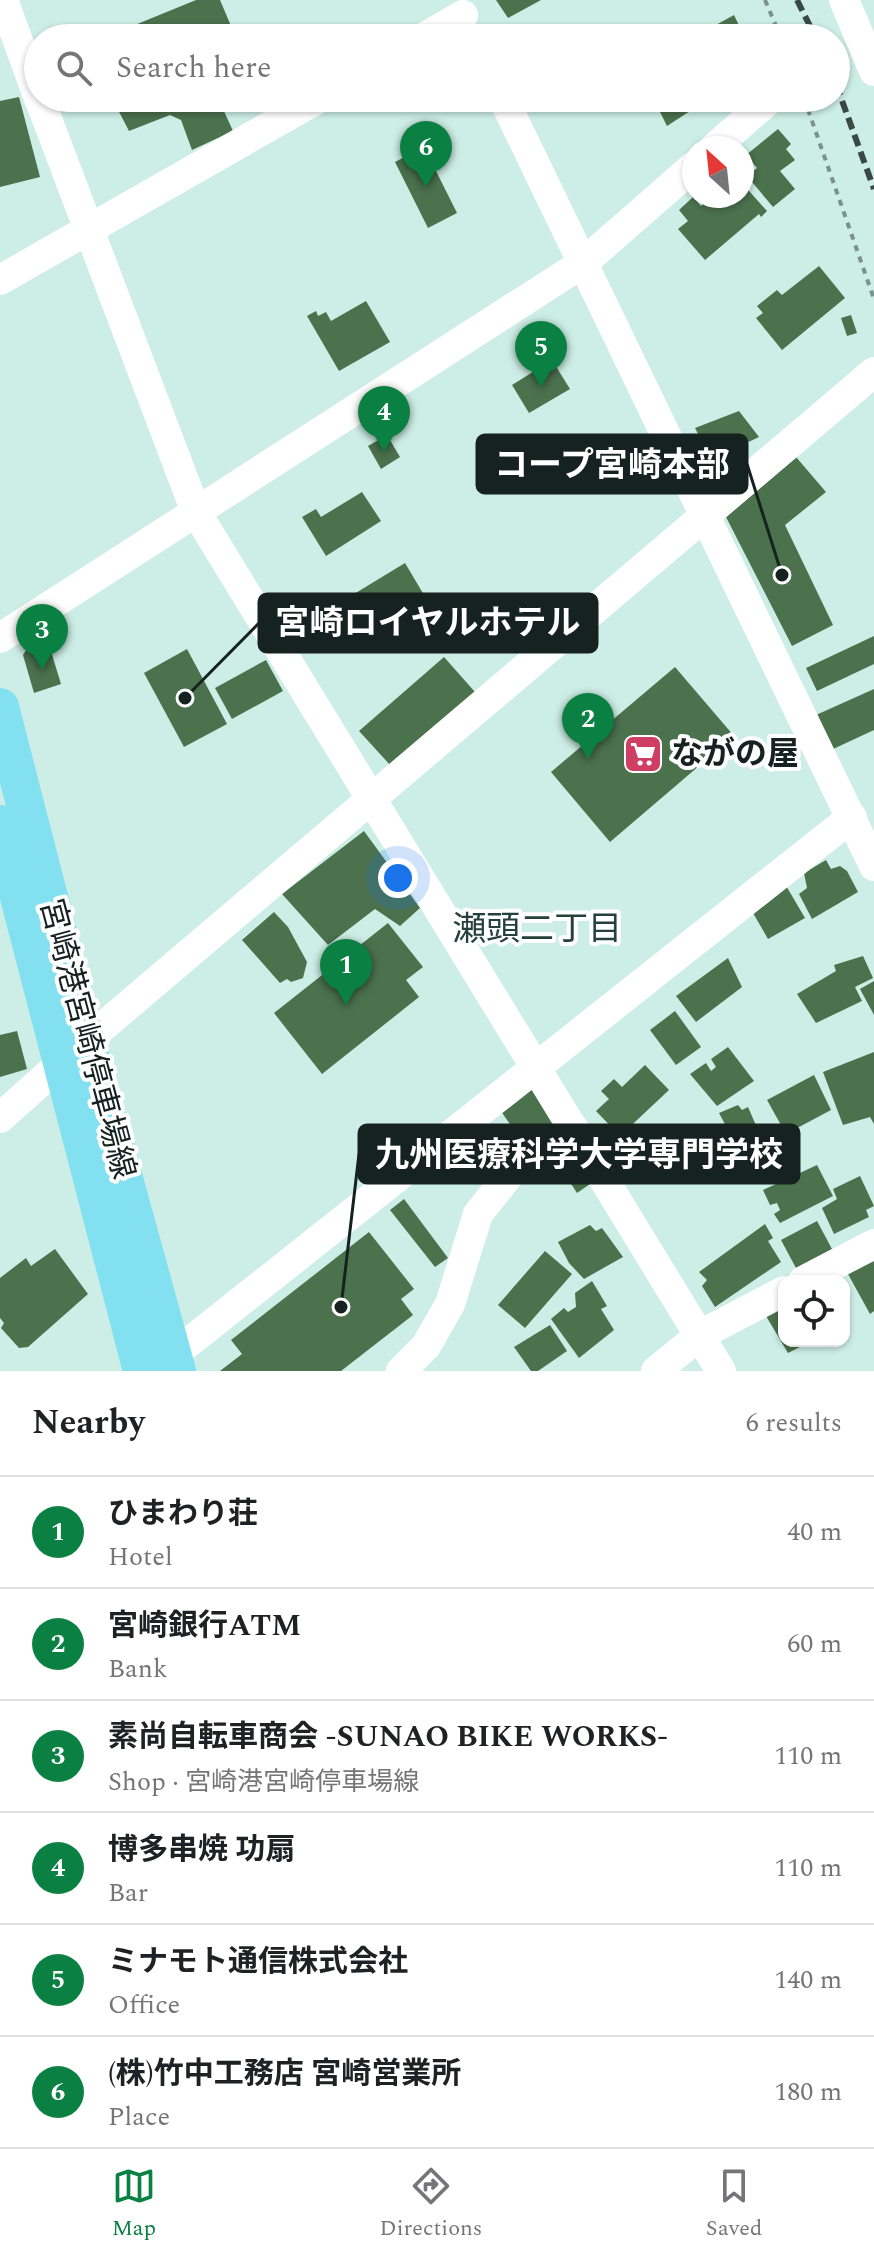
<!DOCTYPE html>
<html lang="en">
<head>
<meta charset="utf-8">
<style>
	body { margin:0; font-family:Spectral,"Noto Sans JP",serif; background:#f6f6f6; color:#202124 }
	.controls { position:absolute; right:24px; bottom:24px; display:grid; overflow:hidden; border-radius:16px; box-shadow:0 2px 6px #0004 }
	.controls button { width:72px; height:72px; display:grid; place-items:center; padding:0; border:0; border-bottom:2px solid #e0e0e0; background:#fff; color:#202124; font:40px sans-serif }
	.compass { position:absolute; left:682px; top:136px; width:72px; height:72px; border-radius:50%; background:#fff; box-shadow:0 2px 6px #0004; rotate:333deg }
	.you { position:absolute; left:398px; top:878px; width:28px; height:28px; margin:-20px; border:6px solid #fff; border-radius:50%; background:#1a73e8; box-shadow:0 0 0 12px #1a73e833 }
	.badge { display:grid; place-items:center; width:52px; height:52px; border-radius:50%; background:#0b8043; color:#fff; font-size:26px; font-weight:700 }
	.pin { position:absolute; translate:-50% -66px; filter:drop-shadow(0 2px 4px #0008) }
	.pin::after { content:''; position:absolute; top:42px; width:28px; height:24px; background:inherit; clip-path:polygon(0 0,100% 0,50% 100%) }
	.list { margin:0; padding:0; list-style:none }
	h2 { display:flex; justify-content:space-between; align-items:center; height:104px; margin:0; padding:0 32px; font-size:34px }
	h2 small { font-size:26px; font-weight:400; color:#757577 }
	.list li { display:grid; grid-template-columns:52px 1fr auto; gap:24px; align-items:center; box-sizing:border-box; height:112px; padding:0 32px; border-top:2px solid #e0e0e0 }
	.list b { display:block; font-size:30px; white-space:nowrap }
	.list p { margin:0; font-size:26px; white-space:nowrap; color:#757577 }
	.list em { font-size:26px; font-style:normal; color:#757577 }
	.icon { flex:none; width:44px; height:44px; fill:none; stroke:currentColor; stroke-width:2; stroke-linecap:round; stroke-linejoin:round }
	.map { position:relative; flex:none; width:874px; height:1371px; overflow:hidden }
	.search { position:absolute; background:#fff; box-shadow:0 2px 6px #0004; left:24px; right:24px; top:24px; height:88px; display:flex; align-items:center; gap:20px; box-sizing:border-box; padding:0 28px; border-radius:44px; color:#757577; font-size:30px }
	.sheet { height:776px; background:#fff }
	nav { display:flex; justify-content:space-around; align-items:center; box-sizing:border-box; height:112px; border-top:2px solid #e0e0e0; background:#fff; font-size:22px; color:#757577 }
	nav a { display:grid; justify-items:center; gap:4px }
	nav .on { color:#0b8043 }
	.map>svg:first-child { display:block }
	.building { fill:#4b714d }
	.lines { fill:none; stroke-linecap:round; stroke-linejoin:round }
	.path { stroke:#7a928c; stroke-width:4; stroke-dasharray:6 6; stroke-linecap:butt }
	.minor { stroke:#fff; stroke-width:30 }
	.major { stroke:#82e0f1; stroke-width:38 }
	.rail { stroke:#394945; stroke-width:6; stroke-dasharray:12 6; stroke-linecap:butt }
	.labels { text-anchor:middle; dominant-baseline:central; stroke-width:8; stroke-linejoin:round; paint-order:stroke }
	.poi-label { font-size:32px; font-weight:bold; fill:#16221f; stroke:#fff; text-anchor:start }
	.street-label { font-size:32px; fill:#16221f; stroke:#fff }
	.neighbourhood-label { font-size:34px; fill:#25413b; stroke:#fff }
	.leader { fill:none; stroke:#16221f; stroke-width:3 }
	.callout-dot { fill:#16221f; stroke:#fff; stroke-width:3 }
	.callout { fill:#16221f; stroke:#16221f; stroke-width:3 }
	.callout-label { font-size:34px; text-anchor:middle; font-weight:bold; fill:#fff }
</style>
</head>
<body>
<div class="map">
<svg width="874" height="1371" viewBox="0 0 874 1371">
	<rect width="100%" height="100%" fill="#cdeee6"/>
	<g class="building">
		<path d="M196,0H220L231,26L201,38H103Z"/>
		<path d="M496,0H541L508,18Z"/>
		<path d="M734,15L745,38H705L703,32Z"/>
		<path d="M19,97L40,177L0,187V101Z"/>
		<path d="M130,98H218L233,131L192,150L181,120L170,115L129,131L115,104Z"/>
		<path d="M653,98H702L704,102L667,126Z"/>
		<path d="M778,129L791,144L786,149L795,160L780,171L795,189L773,207L747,176L757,168L746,155Z"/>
		<path d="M424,147L457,213L428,228L395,162Z"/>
		<path d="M742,183L767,211L761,217L759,214L705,260L678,229L688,221L679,210L693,197L701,206L708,199L705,196H742Z"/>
		<path d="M819,266L845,298L782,350L756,318L763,313L757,306L777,290L782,295Z"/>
		<path d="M366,301L390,342L339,371L307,316L316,311L318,316L326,312L331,321Z"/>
		<path d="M851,315L857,333L847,336L841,318Z"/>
		<path d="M552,360L570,389L529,413L512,385Z"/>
		<path d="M739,411L759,437L713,459L708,444L704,446L695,428Z"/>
		<path d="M387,435L400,457L381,469L368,446Z"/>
		<path d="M796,457L826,492L785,525L833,625L792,646L726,517Z"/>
		<path d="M362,492L381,521L326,556L302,517L316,509L321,517Z"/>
		<path d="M405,563L427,600L353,645L331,608Z"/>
		<path d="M46,635L61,684L34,693L23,655L32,640Z"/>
		<path d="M874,636V664L817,691L806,668Z"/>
		<path d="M187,649L227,724L184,747L144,673Z"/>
		<path d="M444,657L475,692L391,766L359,731Z"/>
		<path d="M266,660L283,691L232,719L215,688Z"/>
		<path d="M675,667L734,736L610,842L551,772Z"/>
		<path d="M874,689V730L831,750L816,715Z"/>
		<path d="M364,831L420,908L400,926L375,909L328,945L282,894Z"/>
		<path d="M826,860L831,869L840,866L847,871L858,892L812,919L799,894L807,888L804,873Z"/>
		<path d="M785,884L805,918L768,939L749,906Z"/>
		<path d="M274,912L288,927L307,962L303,978L291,982L287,979L280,983L242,940Z"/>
		<path d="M388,923L423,967L406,980L419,997L322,1074L274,1013Z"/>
		<path d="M863,956L873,978L855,987L862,1001L816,1023L797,994L836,971L834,965Z"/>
		<path d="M728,958L742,987L696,1022L676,996Z"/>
		<path d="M874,981V1015L860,989Z"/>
		<path d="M675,1011L701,1047L676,1065L650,1030Z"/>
		<path d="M17,1031L27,1069L0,1077V1035Z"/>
		<path d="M728,1047L754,1081L717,1106L690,1074L706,1063L711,1071L716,1067L711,1059Z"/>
		<path d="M874,1052V1124L870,1117L843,1125L823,1072Z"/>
		<path d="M645,1065L669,1090L620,1136L596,1111L609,1099L601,1091L614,1079L622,1087Z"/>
		<path d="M814,1075L831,1110L786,1134L767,1100Z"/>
		<path d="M535,1085L555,1123L525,1146L496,1104Z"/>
		<path d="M738,1105L742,1110L748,1107L758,1130L734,1141L719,1113Z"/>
		<path d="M568,1138L593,1182L577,1193L549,1150Z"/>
		<path d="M751,1140L768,1174L750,1184L731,1148Z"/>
		<path d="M817,1165L833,1196L780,1223L774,1214L780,1210L777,1203L770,1205L763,1190Z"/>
		<path d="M860,1176L874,1206L866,1210L869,1217L834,1234L822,1208L837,1199L833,1189Z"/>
		<path d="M404,1199L448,1258L435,1267L390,1210Z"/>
		<path d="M817,1221L832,1249L796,1268L781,1240Z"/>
		<path d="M765,1224L773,1238L768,1241L781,1262L715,1307L702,1286L707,1280L699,1272Z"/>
		<path d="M590,1225L596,1231L602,1228L623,1257L584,1279L569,1263L558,1242Z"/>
		<path d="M369,1232L414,1289L401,1299L413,1315L341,1371H220L242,1354L231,1340Z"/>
		<path d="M55,1249L88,1294L28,1347L19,1348L1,1328L4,1323L0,1318V1278L26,1258L31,1266Z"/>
		<path d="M545,1251L572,1274L525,1328L498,1305Z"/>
		<path d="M874,1255V1311L870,1314L843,1265Z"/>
		<path d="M592,1281L607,1306L601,1309L614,1330L579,1358L551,1319L564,1308L568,1312L576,1307L575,1293Z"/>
		<path d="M784,1300V1341H831L815,1347L812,1341L788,1353L763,1311Z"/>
		<path d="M550,1325L567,1351L538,1371H531L514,1347Z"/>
	</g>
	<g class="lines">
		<g class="path">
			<path d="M765,0L781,38"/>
			<path d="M804,98L874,299"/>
		</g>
		<g class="minor">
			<path d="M3,0L38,96"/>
			<path d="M844,0L874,71"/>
			<path d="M423,38L463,15"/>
			<path d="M39,98L196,512L721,1371"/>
			<path d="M503,98L874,866"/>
			<path d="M714,148L771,98"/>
			<path d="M0,280L319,98"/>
			<path d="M0,638L583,263L694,166"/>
			<path d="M0,1118L86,1041L874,372"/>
			<path d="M803,1281L874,1244"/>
			<path d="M173,1355L852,817"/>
			<path d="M401,1371L426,1346L450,1304L478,1214L517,1165L574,1129"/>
			<path d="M656,1371L700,1335L784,1291"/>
		</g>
		<g class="major">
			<path d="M0,707L86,1041L177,1371"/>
			<path d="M0,824L142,1371"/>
		</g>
		<g class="rail">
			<path d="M797,0L816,38"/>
			<path d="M836,84L874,189"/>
		</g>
	</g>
	<defs>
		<g id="supermarket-square" transform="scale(2)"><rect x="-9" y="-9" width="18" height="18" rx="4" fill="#ce3f63" stroke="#fff"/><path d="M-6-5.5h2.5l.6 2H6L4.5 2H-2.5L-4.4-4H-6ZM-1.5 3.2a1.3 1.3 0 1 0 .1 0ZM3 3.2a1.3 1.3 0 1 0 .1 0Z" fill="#fff"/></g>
	</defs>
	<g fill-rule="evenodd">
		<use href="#supermarket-square" x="643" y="754"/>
	</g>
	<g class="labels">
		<g class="poi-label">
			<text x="671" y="754">ながの屋</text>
		</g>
		<g class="street-label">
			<text transform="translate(87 1039) rotate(75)">宮崎港宮崎停車場線</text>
		</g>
		<g class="neighbourhood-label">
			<text x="537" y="930">瀬頭二丁目</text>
		</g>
	</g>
	<path class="leader" d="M782 575L747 464M185 698L259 623M341 1307L359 1154"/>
	<g class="callout-dot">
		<circle cx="782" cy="575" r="8"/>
		<circle cx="185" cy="698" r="8"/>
		<circle cx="341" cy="1307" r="8"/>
	</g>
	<g class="callout">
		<rect x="477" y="435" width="270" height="58" rx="8"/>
		<rect x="259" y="594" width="338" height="58" rx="8"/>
		<rect x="359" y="1125" width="440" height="58" rx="8"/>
	</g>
	<g class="callout-label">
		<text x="612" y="476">コープ宮崎本部</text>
		<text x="428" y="634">宮崎ロイヤルホテル</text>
		<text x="579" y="1166">九州医療科学大学専門学校</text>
	</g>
</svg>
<div class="controls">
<button><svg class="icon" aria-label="locate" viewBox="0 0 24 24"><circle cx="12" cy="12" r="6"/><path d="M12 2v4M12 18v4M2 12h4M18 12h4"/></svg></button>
</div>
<svg class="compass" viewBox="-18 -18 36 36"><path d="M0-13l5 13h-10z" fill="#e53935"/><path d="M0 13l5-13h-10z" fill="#757577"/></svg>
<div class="you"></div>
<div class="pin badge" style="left:346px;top:1005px">1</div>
<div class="pin badge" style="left:588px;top:759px">2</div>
<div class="pin badge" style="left:42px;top:670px">3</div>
<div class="pin badge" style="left:384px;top:452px">4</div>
<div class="pin badge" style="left:541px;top:387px">5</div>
<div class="pin badge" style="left:426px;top:187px">6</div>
<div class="search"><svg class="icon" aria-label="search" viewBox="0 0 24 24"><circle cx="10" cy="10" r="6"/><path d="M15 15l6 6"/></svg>Search here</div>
</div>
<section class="sheet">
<h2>Nearby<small>6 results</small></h2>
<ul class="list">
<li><span class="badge">1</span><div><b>ひまわり荘</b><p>Hotel</p></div><em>40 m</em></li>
<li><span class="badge">2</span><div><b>宮崎銀行ATM</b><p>Bank</p></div><em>60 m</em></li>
<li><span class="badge">3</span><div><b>素尚自転車商会 -SUNAO BIKE WORKS-</b><p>Shop · 宮崎港宮崎停車場線</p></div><em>110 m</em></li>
<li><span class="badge">4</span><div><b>博多串焼 功扇</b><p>Bar</p></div><em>110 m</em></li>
<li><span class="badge">5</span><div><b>ミナモト通信株式会社</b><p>Office</p></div><em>140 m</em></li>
<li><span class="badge">6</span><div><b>(株)竹中工務店 宮崎営業所</b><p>Place</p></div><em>180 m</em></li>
</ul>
</section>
<nav>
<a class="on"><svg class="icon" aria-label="map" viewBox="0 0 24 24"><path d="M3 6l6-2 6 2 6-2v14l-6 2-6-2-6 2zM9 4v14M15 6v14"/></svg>Map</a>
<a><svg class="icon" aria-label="directions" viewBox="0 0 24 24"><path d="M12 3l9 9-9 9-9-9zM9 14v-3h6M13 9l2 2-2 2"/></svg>Directions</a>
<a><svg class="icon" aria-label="saved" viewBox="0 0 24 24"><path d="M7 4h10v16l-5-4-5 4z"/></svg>Saved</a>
</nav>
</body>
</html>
